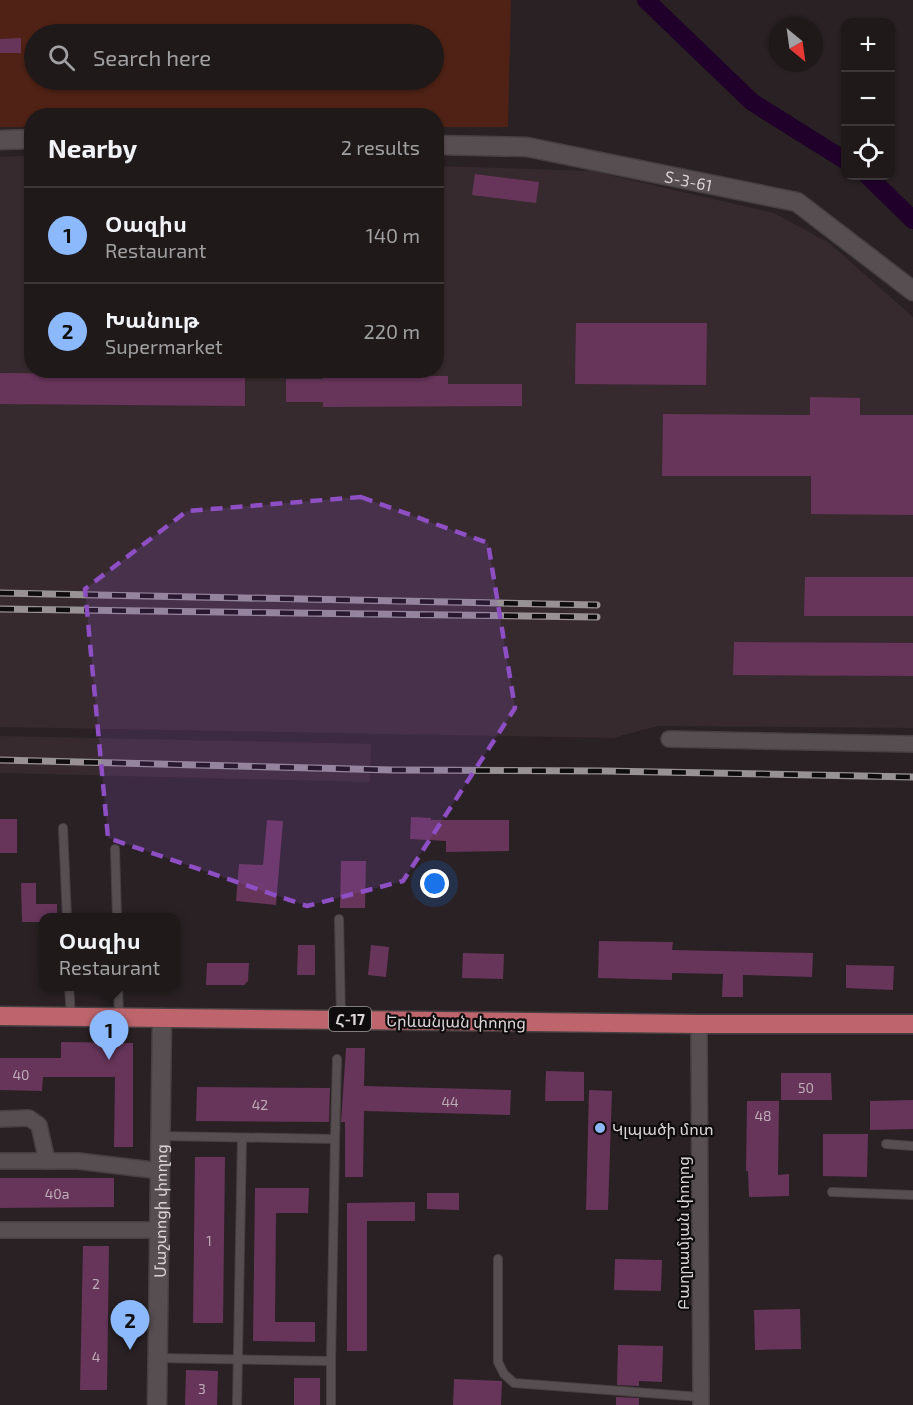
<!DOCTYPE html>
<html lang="en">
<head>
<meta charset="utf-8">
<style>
	body { margin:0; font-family:"Exo 2","Noto Sans Armenian",sans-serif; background:#2c2627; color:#f1f3f6 }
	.controls { position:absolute; right:18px; top:18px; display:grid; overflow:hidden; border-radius:12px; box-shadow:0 2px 4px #0004 }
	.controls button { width:54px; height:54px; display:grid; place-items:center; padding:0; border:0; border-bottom:2px solid #3c3839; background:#1f191a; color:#f1f3f6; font:30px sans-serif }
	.compass { position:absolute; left:769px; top:18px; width:54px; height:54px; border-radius:50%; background:#1f191a; box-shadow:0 2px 4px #0004; rotate:151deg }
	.you { position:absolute; left:435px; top:884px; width:21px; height:21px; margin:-15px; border:4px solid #fff; border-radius:50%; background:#1a73e8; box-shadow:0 0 0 9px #1a73e833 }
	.badge { display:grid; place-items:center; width:39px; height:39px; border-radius:50%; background:#8cb9fc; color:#111; font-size:20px; font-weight:700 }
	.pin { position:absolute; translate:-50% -50px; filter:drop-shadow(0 2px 3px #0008) }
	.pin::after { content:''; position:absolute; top:32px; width:21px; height:18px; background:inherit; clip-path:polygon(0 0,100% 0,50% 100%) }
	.popup { position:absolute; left:39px; top:913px; width:141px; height:78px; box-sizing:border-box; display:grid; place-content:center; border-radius:12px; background:#1f191a; filter:drop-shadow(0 2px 4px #0005); font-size:20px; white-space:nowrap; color:#a1a0a2 }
	.popup b { font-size:22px; color:#f1f3f6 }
	.popup::after { content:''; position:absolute; left:50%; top:100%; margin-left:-12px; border:12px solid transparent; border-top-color:#1f191a }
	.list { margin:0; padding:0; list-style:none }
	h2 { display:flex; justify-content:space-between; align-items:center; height:78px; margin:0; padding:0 24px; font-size:26px }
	h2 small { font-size:20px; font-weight:400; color:#a1a0a2 }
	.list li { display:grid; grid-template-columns:39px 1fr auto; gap:18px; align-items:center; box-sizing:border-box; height:96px; padding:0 24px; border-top:2px solid #3c3839 }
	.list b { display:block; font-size:22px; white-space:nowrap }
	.list p { margin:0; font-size:20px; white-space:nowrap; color:#a1a0a2 }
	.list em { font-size:20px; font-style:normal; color:#a1a0a2 }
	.icon { flex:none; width:33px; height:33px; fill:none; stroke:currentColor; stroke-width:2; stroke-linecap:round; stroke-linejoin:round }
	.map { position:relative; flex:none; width:913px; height:1405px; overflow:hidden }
	.search { position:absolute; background:#1f191a; box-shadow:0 2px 4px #0004; left:24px; top:24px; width:420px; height:66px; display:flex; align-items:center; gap:15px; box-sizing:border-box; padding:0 21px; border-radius:33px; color:#a1a0a2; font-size:22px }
	.panel { position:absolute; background:#1f191a; box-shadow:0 2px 4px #0004; left:24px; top:108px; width:420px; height:270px; border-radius:24px }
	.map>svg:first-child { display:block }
	.built { fill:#372a2e }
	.green { fill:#4f2215; fill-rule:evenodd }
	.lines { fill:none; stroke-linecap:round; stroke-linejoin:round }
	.canal { stroke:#20002a; stroke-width:18 }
	.building { fill:#67355a }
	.service-casing { stroke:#464042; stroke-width:10 }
	.minor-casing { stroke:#464042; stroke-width:18 }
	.tertiary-casing { stroke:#464042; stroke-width:21 }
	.secondary-casing { stroke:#464042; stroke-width:21 }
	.trunk-casing { stroke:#464042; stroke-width:21 }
	.service { stroke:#574e51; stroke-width:8 }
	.minor { stroke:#574e51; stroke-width:15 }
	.tertiary { stroke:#574e51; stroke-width:18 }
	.secondary { stroke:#574e51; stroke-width:18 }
	.trunk { stroke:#be646c; stroke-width:18 }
	.rail-casing { stroke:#989294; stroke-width:7 }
	.rail { stroke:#0f0c0d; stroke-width:4.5; stroke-dasharray:14; stroke-linecap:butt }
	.marked { fill:#8e4ec4; fill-opacity:0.2; stroke:#8e4ec4; stroke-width:4.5; stroke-dasharray:12 8; stroke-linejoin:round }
	.poi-dot { fill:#8cb9fc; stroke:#0f0c0d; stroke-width:2 }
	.labels { text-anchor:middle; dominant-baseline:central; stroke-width:4.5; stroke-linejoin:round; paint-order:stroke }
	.number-label { font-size:14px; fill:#beadb8 }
	.shield { fill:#0f0c0d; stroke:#9e999a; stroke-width:1.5 }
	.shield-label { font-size:15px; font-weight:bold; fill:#dbd5d7 }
	.street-label { font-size:16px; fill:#dbd5d7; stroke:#0f0c0d }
	.poi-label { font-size:16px; fill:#dbd5d7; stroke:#0f0c0d; text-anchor:start }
</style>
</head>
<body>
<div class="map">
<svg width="913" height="1405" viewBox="0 0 913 1405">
	<rect width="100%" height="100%" fill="#292123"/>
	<g class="built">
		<path d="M31,155L32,370H436L437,166L592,171L774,213L829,243L913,317V728L658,726L613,738L0,727V157Z"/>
		<path d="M0,736L371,744L370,782L0,773Z"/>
	</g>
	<path class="green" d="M0,0H511L508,127H437L436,116H32L31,127H0ZM34,34H434V80H34Z"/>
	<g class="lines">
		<g class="canal">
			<path d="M646,0L752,102L846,161"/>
			<path d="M868,176L913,220"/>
		</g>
	</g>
	<g class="building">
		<path d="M21,38V53H0V39Z"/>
		<path d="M475,174L539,182L536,203L472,195Z"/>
		<path d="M576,323H707L706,385L575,384Z"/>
		<path d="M0,373L245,375V406L0,404Z"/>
		<path d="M323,376H448V384H522V406L323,407V402H286V379H323Z"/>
		<path d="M810,397L860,398V415H913V515L811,514V476H662L663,414L810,415Z"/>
		<path d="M805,577H913V616H804Z"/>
		<path d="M734,642L913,643V676L733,675Z"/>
		<path d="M411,817L431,818V820H509V851L446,852V841L410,839Z"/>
		<rect x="0" y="819" width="17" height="34"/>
		<path d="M267,820L283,821L276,905L236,901L239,864L263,865Z"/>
		<path d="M341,861H366L365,908H340Z"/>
		<path d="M21,883H36V904H57V918H43V922H22Z"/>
		<path d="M599,941L673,942L672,950L813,953L812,977L743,975V997H722L723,974L672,973V980L598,978Z"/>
		<path d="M298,945H315V975H297Z"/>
		<path d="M371,945L389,947L386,977L368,975Z"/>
		<path d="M463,953L504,954L503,979L462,978Z"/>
		<path d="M207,963H249L248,981L244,985H206Z"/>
		<path d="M846,965L894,966L893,990L846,988Z"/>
		<path d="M61,1042L133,1043V1147H114L115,1077H43L42,1091L0,1090V1058H61Z"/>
		<path d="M346,1048H365L364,1086L511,1090L510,1115L364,1111L363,1177H345V1122H341Z"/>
		<path d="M546,1071L584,1072V1101H545Z"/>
		<path d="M781,1073H831L832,1100H781Z"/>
		<path d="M197,1087L330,1088L329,1122L196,1121Z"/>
		<path d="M589,1090L612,1091L608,1210H586Z"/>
		<path d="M913,1100V1129L870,1130V1101Z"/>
		<path d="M747,1101H779L778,1175L789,1174V1196L749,1197L748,1171H746Z"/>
		<path d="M823,1134H868L867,1177L823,1176Z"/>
		<path d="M195,1157H225L223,1323H193Z"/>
		<path d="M0,1178H114V1207L0,1208Z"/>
		<path d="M255,1188H309L308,1213H276L275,1322H315V1342L253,1341Z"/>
		<path d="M427,1193H459V1210L427,1209Z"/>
		<path d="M415,1202V1221H367V1351H347V1203Z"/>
		<path d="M83,1246H109L107,1390H80Z"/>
		<path d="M615,1259L662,1260L661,1291L614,1290Z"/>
		<path d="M800,1309L801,1349L755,1350L754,1310Z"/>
		<path d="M618,1345L663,1346L662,1382L639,1381V1386L617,1385Z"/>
		<path d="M186,1370L218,1371L217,1405H185Z"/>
		<rect x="294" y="1378" width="26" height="27"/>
		<path d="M454,1379L502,1381L501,1405H453Z"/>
		<path d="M616,1397L639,1398V1405H616Z"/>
	</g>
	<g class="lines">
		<g class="service-casing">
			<g id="service">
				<path d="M63,828L67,918"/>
				<path d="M115,849L117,918"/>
				<path d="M339,919L341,1019"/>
				<path d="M69,986L71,1017"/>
				<path d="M118,986L119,1016"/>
				<path d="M161,1136L335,1139L337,1059"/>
				<path d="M886,1144L913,1146"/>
				<path d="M832,1192L913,1195"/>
				<path d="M498,1259V1362L504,1374L514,1383L701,1397"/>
				<path d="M158,1358L331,1361V1405"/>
				<path d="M331,1361L335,1139"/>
				<path d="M237,1405L242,1138"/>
			</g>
		</g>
		<g class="minor-casing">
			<g id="minor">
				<path d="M669,739L913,744"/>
				<path d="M699,1024L701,1405"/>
				<path d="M0,1119L29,1118L39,1125L47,1161"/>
				<path d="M0,1161H78L161,1171"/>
				<path d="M0,1230H160"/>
			</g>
		</g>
		<g class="tertiary-casing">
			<g id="tertiary">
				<path d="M0,140L32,139"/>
				<path id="s1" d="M436,145L527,147L797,202L913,291"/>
			</g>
		</g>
		<g class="secondary-casing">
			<g id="secondary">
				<path id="s2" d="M157,1405L162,1018"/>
			</g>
		</g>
		<g class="trunk-casing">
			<path id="trunk" d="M0,1016L699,1024H913"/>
		</g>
		<use href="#service" class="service"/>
		<use href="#minor" class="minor"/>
		<use href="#tertiary" class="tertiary"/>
		<use href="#secondary" class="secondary"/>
		<use href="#trunk" class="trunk"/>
		<g class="rail-casing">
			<g id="rail">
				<path d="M0,593L597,605"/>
				<path d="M0,609L597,617"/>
				<path d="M0,760L392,770L605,771L913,777"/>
			</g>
		</g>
		<use href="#rail" class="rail"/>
	</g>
	<path class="marked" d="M361,497L488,543L515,708L403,881L307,906L108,838L85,589L187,511Z"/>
	<circle class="poi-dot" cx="600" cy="1128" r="6"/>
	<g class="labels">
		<g class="number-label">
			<text x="21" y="1074">40</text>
			<text x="806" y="1087">50</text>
			<text x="450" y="1101">44</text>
			<text x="260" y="1104">42</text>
			<text x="763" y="1115">48</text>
			<text x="57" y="1193">40a</text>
			<text x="209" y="1240">1</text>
			<text x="96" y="1283">2</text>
			<text x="96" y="1356">4</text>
			<text x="202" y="1388">3</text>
		</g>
		<rect class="shield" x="329" y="1007" width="42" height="24" rx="4.5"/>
		<g class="shield-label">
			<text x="350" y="1019">Հ-17</text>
		</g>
		<g class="street-label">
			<text stroke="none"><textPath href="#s1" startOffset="256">Տ-3-61</textPath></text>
			<text transform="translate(456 1021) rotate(1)">Երևանյան փողոց</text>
			<text stroke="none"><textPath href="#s2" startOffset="194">Մաշտոցի փողոց</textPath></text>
			<text transform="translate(682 1233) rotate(-90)">Բաղրամյան փողոց</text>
		</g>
		<g class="poi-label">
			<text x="612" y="1128">Կլպածի մոտ</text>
		</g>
	</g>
</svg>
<div class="controls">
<button>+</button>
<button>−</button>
<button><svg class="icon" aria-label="locate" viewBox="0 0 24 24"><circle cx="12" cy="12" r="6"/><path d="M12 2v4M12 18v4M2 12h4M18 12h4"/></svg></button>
</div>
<svg class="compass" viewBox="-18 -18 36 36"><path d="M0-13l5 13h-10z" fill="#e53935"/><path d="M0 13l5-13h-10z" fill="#a1a0a2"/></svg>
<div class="you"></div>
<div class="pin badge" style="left:109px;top:1060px">1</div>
<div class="popup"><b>Օազիս</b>Restaurant</div>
<div class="pin badge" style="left:130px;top:1350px">2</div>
<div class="search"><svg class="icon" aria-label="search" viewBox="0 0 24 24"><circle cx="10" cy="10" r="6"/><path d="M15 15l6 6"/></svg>Search here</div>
<section class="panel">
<h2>Nearby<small>2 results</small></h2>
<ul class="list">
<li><span class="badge">1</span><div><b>Օազիս</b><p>Restaurant</p></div><em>140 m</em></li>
<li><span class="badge">2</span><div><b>Խանութ</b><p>Supermarket</p></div><em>220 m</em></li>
</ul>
</section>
</div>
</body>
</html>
